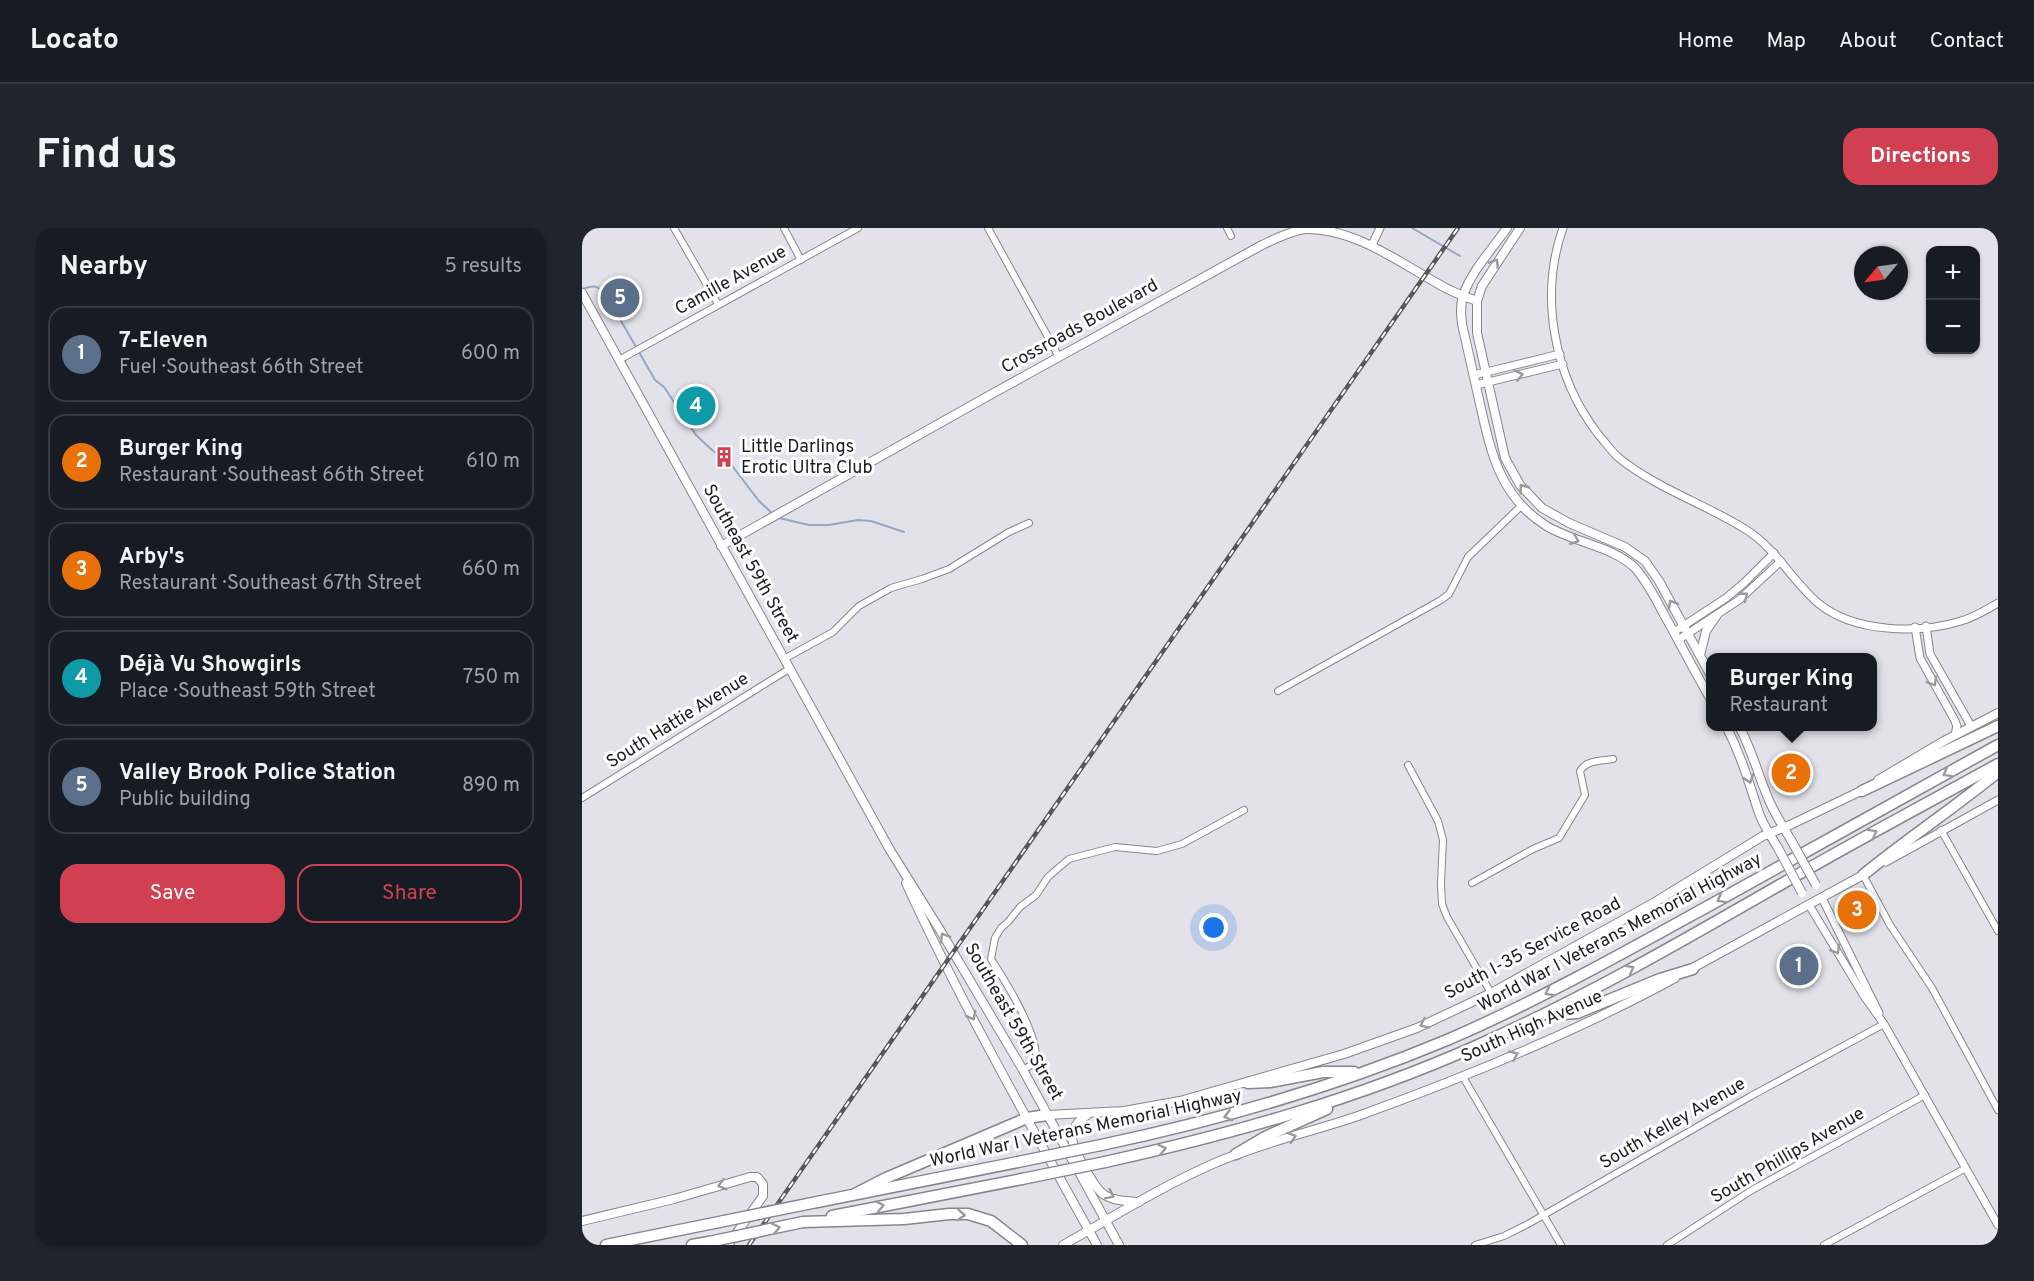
<!DOCTYPE html>
<html lang="en">
<head>
<meta charset="utf-8">
<style>
	body { margin:0; font-family:Overpass,sans-serif; background:#20242c; color:#f1f3f6 }
	.controls { position:absolute; right:18px; top:18px; display:grid; overflow:hidden; border-radius:12px; box-shadow:0 2px 4px #0004 }
	.controls button { width:54px; height:54px; display:grid; place-items:center; padding:0; border:0; border-bottom:2px solid #363941; background:#171b24; color:#f1f3f6; font:30px sans-serif }
	.compass { position:absolute; left:1272px; top:18px; width:54px; height:54px; border-radius:50%; background:#171b24; box-shadow:0 2px 4px #0004; rotate:241deg }
	.you { position:absolute; left:632px; top:700px; width:21px; height:21px; margin:-15px; border:4px solid #fff; border-radius:50%; background:#1a73e8; box-shadow:0 0 0 9px #1a73e833 }
	.badge { display:grid; place-items:center; width:39px; height:39px; border-radius:50%; background:#d14052; color:#fff; font-size:20px; font-weight:700 }
	.pin { position:absolute; translate:-50% -50%; border:3px solid #fff; box-shadow:0 2px 6px #0006 }
	.popup { position:absolute; left:1124px; top:425px; width:171px; height:78px; box-sizing:border-box; display:grid; place-content:center; border-radius:12px; background:#171b24; filter:drop-shadow(0 2px 4px #0005); font-size:20px; white-space:nowrap; color:#9ea1a6 }
	.popup b { font-size:22px; color:#f1f3f6 }
	.popup::after { content:''; position:absolute; left:50%; top:100%; margin-left:-12px; border:12px solid transparent; border-top-color:#171b24 }
	.list { margin:0; padding:0; list-style:none }
	h2 { display:flex; justify-content:space-between; align-items:center; height:78px; margin:0; padding:0 24px; font-size:26px }
	h2 small { font-size:20px; font-weight:400; color:#9ea1a6 }
	.list li { display:grid; grid-template-columns:39px 1fr auto; gap:18px; align-items:center; box-sizing:border-box; height:96px; margin:0 12px 12px; padding:0 12px; border:2px solid #363941; border-radius:18px }
	.list b { display:block; font-size:22px; white-space:nowrap }
	.list p { margin:0; font-size:20px; white-space:nowrap; color:#9ea1a6 }
	.list em { font-size:20px; font-style:normal; color:#9ea1a6 }
	.actions { display:flex; gap:12px; padding:18px 24px }
	.actions a { flex:1; padding:14px 0; border:2px solid #d14052; border-radius:18px; text-align:center; font-size:21px; color:#d14052 }
	.actions .main { background:#d14052; color:#fff }
	.map { position:relative; flex:none; width:1416px; height:1017px; overflow:hidden; border-radius:18px }
	header { display:flex; align-items:center; gap:36px; box-sizing:border-box; height:84px; padding:0 30px; background:#171b24; border-bottom:2px solid #363941 }
	header strong { font-size:28px }
	nav { display:flex; gap:33px; margin-inline-start:auto; font-size:21px }
	.intro { display:flex; align-items:center; justify-content:space-between; box-sizing:border-box; height:144px; padding:0 36px }
	h1 { margin:0; font-size:42px }
	.button { padding:15px 27px; border-radius:18px; background:#d14052; color:#fff; font-size:21px; font-weight:700 }
	main { display:flex; gap:36px; padding:0 36px }
	aside { flex:1; background:#171b24; border-radius:18px; box-shadow:0 2px 4px #0004 }
	.map>svg:first-child { display:block }
	.lines { fill:none; stroke-linecap:round; stroke-linejoin:round }
	.stream { stroke:#95a7c2; stroke-width:2 }
	.minor-casing { stroke:#87858c; stroke-width:8 }
	.tertiary-casing { stroke:#87858c; stroke-width:9 }
	.secondary-casing { stroke:#87858c; stroke-width:10 }
	.motorway-casing { stroke:#87858c; stroke-width:13 }
	.minor { stroke:#fff; stroke-width:6 }
	.tertiary { stroke:#fff; stroke-width:7 }
	.secondary { stroke:#fff; stroke-width:8 }
	.motorway { stroke:#fff; stroke-width:10 }
	.rail-casing { stroke:#57565a; stroke-width:4.5 }
	.rail { stroke:#fff; stroke-width:2; stroke-dasharray:7; stroke-linecap:butt }
	.secondary-bridge-casing { stroke:#87858c; stroke-width:10; stroke-linecap:butt }
	.motorway-bridge-casing { stroke:#87858c; stroke-width:13; stroke-linecap:butt }
	.secondary-bridge { stroke:#fff; stroke-width:8 }
	.motorway-bridge { stroke:#fff; stroke-width:10 }
	.oneway { stroke:#9a999b }
	.labels { text-anchor:middle; dominant-baseline:central; stroke-width:6; stroke-linejoin:round; paint-order:stroke }
	.street-label { font-size:18px; fill:#1e1d20; stroke:#fff }
	.poi-label { font-size:18px; fill:#1e1d20; stroke:#fff; text-anchor:start }
</style>
</head>
<body>
<header>
<strong>Locato</strong>
<nav><a>Home</a><a>Map</a><a>About</a><a>Contact</a></nav>
</header>
<div class="intro"><h1>Find us</h1><a class="button">Directions</a></div>
<main>
<aside>
<h2>Nearby<small>5 results</small></h2>
<ul class="list">
<li><span class="badge" style="background:#5c6f8a">1</span><div><b>7-Eleven</b><p>Fuel · Southeast 66th Street</p></div><em>600 m</em></li>
<li><span class="badge" style="background:#e8710a">2</span><div><b>Burger King</b><p>Restaurant · Southeast 66th Street</p></div><em>610 m</em></li>
<li><span class="badge" style="background:#e8710a">3</span><div><b>Arby's</b><p>Restaurant · Southeast 67th Street</p></div><em>660 m</em></li>
<li><span class="badge" style="background:#0f9aa8">4</span><div><b>Déjà Vu Showgirls</b><p>Place · Southeast 59th Street</p></div><em>750 m</em></li>
<li><span class="badge" style="background:#5c6f8a">5</span><div><b>Valley Brook Police Station</b><p>Public building</p></div><em>890 m</em></li>
</ul>
<div class="actions"><a class="main">Save</a><a>Share</a></div>
</aside>
<div class="map">
<svg width="1416" height="1017" viewBox="0 0 1416 1017">
	<rect width="100%" height="100%" fill="#e3e1e9"/>
	<g class="lines">
		<g class="stream">
			<path d="M830,0L878,28"/>
			<path d="M0,61C11,57 14,57 23,65L73,152L82,159L114,207L130,222L151,239L177,273L192,287"/>
			<path d="M197,290L227,297H247L276,292L289,293L322,304"/>
		</g>
		<g class="minor-casing">
			<g id="minor">
				<path d="M92,0L136,76"/>
				<path d="M202,0L219,32"/>
				<path d="M406,0L477,129"/>
				<path d="M645,0L649,8"/>
				<path d="M37,132L276,0"/>
				<path d="M202,431L251,404L277,378L309,360L340,351L367,341L427,304L447,295"/>
				<path d="M696,463L859,372L867,366L886,329L939,278"/>
				<path d="M826,537L856,593L861,612L859,655L860,676L865,689L909,765"/>
				<path d="M0,570L207,441"/>
				<path d="M1359,602L1416,703"/>
				<path d="M1281,647L1308,697L1350,760L1416,882"/>
				<path d="M890,655L951,621L977,610L1003,567L998,543C1004,532 1019,533 1031,531"/>
				<path d="M441,842L454,834C457,807 424,754 409,731L413,710L419,700L426,694L438,679L454,667L466,649L487,631L533,619L575,623L600,616L662,582"/>
				<path d="M881,849L979,1017"/>
				<path d="M893,1017L922,1008L946,996L1169,868L1302,796"/>
				<path d="M1085,1017L1170,962L1343,867"/>
				<path d="M1242,1017L1384,940"/>
				<path d="M1415,1017L1416,1016"/>
			</g>
		</g>
		<g class="tertiary-casing">
			<g id="tertiary">
				<path d="M981,0C957,68 972,149 1016,206C1023,214 1029,223 1037,230C1074,260 1123,276 1163,301C1194,320 1209,352 1236,375C1272,405 1337,406 1379,393C1393,389 1404,382 1416,375"/>
				<path d="M790,17L798,0"/>
				<path d="M892,147L978,126"/>
				<path d="M894,157L981,136"/>
				<path d="M1344,398L1348,426L1389,498"/>
				<path d="M1333,399L1338,430L1372,491L1375,498L1373,507"/>
				<path d="M1092,404L1144,370L1162,355L1192,325"/>
				<path d="M1096,412L1157,372L1199,333"/>
				<path d="M1304,634L1416,572"/>
				<path d="M1240,670L1297,785"/>
				<path d="M1227,677L1282,768L1302,796L1416,997"/>
			</g>
		</g>
		<g class="secondary-casing">
			<g id="secondary">
				<path d="M925,0C911,20 888,45 881,68C878,78 879,87 880,96C886,123 892,150 898,176C909,225 918,268 963,297C989,314 1031,318 1053,340C1066,354 1075,374 1084,390C1099,417 1113,444 1128,470"/>
				<path d="M938,0L900,58L895,73V105L923,230L938,257L960,280L987,295L1043,319L1063,333L1077,353L1128,446"/>
				<path d="M0,65L308,622L358,702L441,842L537,1017"/>
				<path d="M139,318L408,167L680,17C693,11 708,3 723,1C771,0 814,32 853,54C866,62 880,68 895,73"/>
				<path d="M1118,427L1124,403L1135,387"/>
				<path d="M1144,498C1159,527 1166,552 1176,582C1180,596 1189,608 1196,620"/>
				<path d="M1157,498C1169,520 1175,543 1184,565C1190,582 1200,597 1209,612"/>
				<path d="M1296,552L1362,513L1416,485"/>
				<path d="M324,655C381,779 449,898 515,1017"/>
				<path d="M1107,742L1281,647"/>
				<path d="M465,887L542,883L598,873L762,826L835,800L909,765L1073,674L1181,608L1208,597L1285,560"/>
				<path d="M505,887C497,892 491,898 490,909C490,920 512,959 521,966C531,973 545,973 557,974"/>
				<path d="M0,993L92,971L168,949H175L181,956V968L146,1017"/>
				<path d="M481,1017C531,989 580,958 633,935C679,915 729,904 776,888C884,849 992,805 1093,750"/>
			</g>
		</g>
		<g class="motorway-casing">
			<g id="motorway">
				<path d="M1280,563L1416,498"/>
				<path d="M1281,647C1325,611 1372,580 1416,544"/>
				<path d="M967,787L995,785L1078,751L1111,741"/>
				<path d="M666,855L688,854L741,844H772"/>
				<path d="M519,917C638,892 753,859 865,812C956,773 1043,724 1130,676C1225,623 1321,570 1416,517"/>
				<path d="M654,926L683,909L745,881"/>
				<path d="M523,934C650,906 775,871 894,818C998,772 1097,715 1196,658C1268,616 1342,577 1416,536"/>
				<path d="M273,966L304,950L445,890L465,887"/>
				<path d="M235,974L436,934"/>
				<path d="M250,988L440,951"/>
				<path d="M221,994L322,991L367,986H386L409,993L440,1017"/>
				<path d="M24,1017L142,993"/>
				<path d="M110,1017L127,1014"/>
			</g>
		</g>
		<use href="#minor" class="minor"/>
		<use href="#tertiary" class="tertiary"/>
		<use href="#secondary" class="secondary"/>
		<use href="#motorway" class="motorway"/>
		<g class="rail-casing">
			<path id="rail" d="M167,1017L876,0"/>
		</g>
		<use href="#rail" class="rail"/>
		<g class="secondary-bridge-casing">
			<g id="secondary-bridge">
				<path d="M1209,612L1234,657"/>
				<path d="M1196,620L1220,665"/>
			</g>
		</g>
		<g class="motorway-bridge-casing">
			<g id="motorway-bridge">
				<path d="M436,934L519,917"/>
				<path d="M440,951L523,934"/>
				<path d="M142,993L235,974"/>
				<path d="M127,1014L221,994"/>
			</g>
		</g>
		<use href="#secondary-bridge" class="secondary-bridge"/>
		<use href="#motorway-bridge" class="motorway-bridge"/>
	</g>
	<defs><path id="oneway-chevron" d="M-2-3.5L2.5 0L-2 3.5" fill="none" stroke-width="1.6" stroke-linecap="round" stroke-linejoin="round" transform="scale(1.5)"/></defs>
	<g class="oneway">
		<use href="#oneway-chevron" transform="translate(913 35) rotate(-57)"/>
		<use href="#oneway-chevron" transform="translate(937 147) rotate(-13)"/>
		<use href="#oneway-chevron" transform="translate(941 260) rotate(-127)"/>
		<use href="#oneway-chevron" transform="translate(993 312) rotate(22)"/>
		<use href="#oneway-chevron" transform="translate(1162 368) rotate(-38)"/>
		<use href="#oneway-chevron" transform="translate(1090 376) rotate(-119)"/>
		<use href="#oneway-chevron" transform="translate(1351 454) rotate(60)"/>
		<use href="#oneway-chevron" transform="translate(1365 545) rotate(151)"/>
		<use href="#oneway-chevron" transform="translate(1167 551) rotate(71)"/>
		<use href="#oneway-chevron" transform="translate(1291 605) rotate(-29)"/>
		<use href="#oneway-chevron" transform="translate(1139 671) rotate(151)"/>
		<use href="#oneway-chevron" transform="translate(362 709) rotate(-120)"/>
		<use href="#oneway-chevron" transform="translate(1254 722) rotate(59)"/>
		<use href="#oneway-chevron" transform="translate(1048 741) rotate(-29)"/>
		<use href="#oneway-chevron" transform="translate(967 764) rotate(153)"/>
		<use href="#oneway-chevron" transform="translate(390 788) rotate(62)"/>
		<use href="#oneway-chevron" transform="translate(842 796) rotate(156)"/>
		<use href="#oneway-chevron" transform="translate(932 827) rotate(-24)"/>
		<use href="#oneway-chevron" transform="translate(646 888) rotate(166)"/>
		<use href="#oneway-chevron" transform="translate(710 909) rotate(-18)"/>
		<use href="#oneway-chevron" transform="translate(580 921) rotate(-13)"/>
		<use href="#oneway-chevron" transform="translate(140 957) rotate(164)"/>
		<use href="#oneway-chevron" transform="translate(528 967) rotate(26)"/>
		<use href="#oneway-chevron" transform="translate(298 978) rotate(-11)"/>
		<use href="#oneway-chevron" transform="translate(379 987) rotate(3)"/>
		<use href="#oneway-chevron" transform="translate(194 1000) rotate(-12)"/>
	</g>
	<defs>
		<g id="building-bare" transform="scale(1.62)"><path d="M-4-6H4V6H1V3H-1V6H-4ZM-2.5-4.3h1.7v1.8h-1.7ZM.8-4.3h1.7v1.8H.8ZM-2.5-1h1.7V.8h-1.7ZM.8-1h1.7V.8H.8Z" fill="#d14052" stroke="#fff" stroke-width="2.5" paint-order="stroke"/></g>
	</defs>
	<g fill-rule="evenodd">
		<use href="#building-bare" x="142" y="229"/>
	</g>
	<g class="labels">
		<g class="street-label">
			<text transform="translate(149 53) rotate(-29)">Camille Avenue</text>
			<text transform="translate(498 99) rotate(-29)">Crossroads Boulevard</text>
			<text transform="translate(168 336) rotate(61)">Southeast 59th Street</text>
			<text transform="translate(96 493) rotate(-32)">South Hattie Avenue</text>
			<text transform="translate(1038 705) rotate(-28)">World War I Veterans Memorial Highway</text>
			<text transform="translate(951 721) rotate(-28)">South I-35 Service Road</text>
			<text transform="translate(431 794) rotate(60)">Southeast 59th Street</text>
			<text transform="translate(950 799) rotate(-24)">South High Avenue</text>
			<text transform="translate(1091 896) rotate(-30)">South Kelley Avenue</text>
			<text transform="translate(504 901) rotate(-12)">World War I Veterans Memorial Highway</text>
			<text transform="translate(1206 928) rotate(-30)">South Phillips Avenue</text>
		</g>
		<g class="poi-label">
			<text x="159" y="219">Little Darlings<tspan x="159" dy="21">Erotic Ultra Club</tspan></text>
		</g>
	</g>
</svg>
<div class="controls">
<button>+</button>
<button>−</button>
</div>
<svg class="compass" viewBox="-18 -18 36 36"><path d="M0-13l5 13h-10z" fill="#e53935"/><path d="M0 13l5-13h-10z" fill="#9ea1a6"/></svg>
<div class="you"></div>
<div class="pin badge" style="left:1217px;top:738px;background:#5c6f8a">1</div>
<div class="pin badge" style="left:1209px;top:545px;background:#e8710a">2</div>
<div class="popup"><b>Burger King</b>Restaurant</div>
<div class="pin badge" style="left:1275px;top:682px;background:#e8710a">3</div>
<div class="pin badge" style="left:114px;top:178px;background:#0f9aa8">4</div>
<div class="pin badge" style="left:38px;top:70px;background:#5c6f8a">5</div>
</div>
</main>
</body>
</html>
